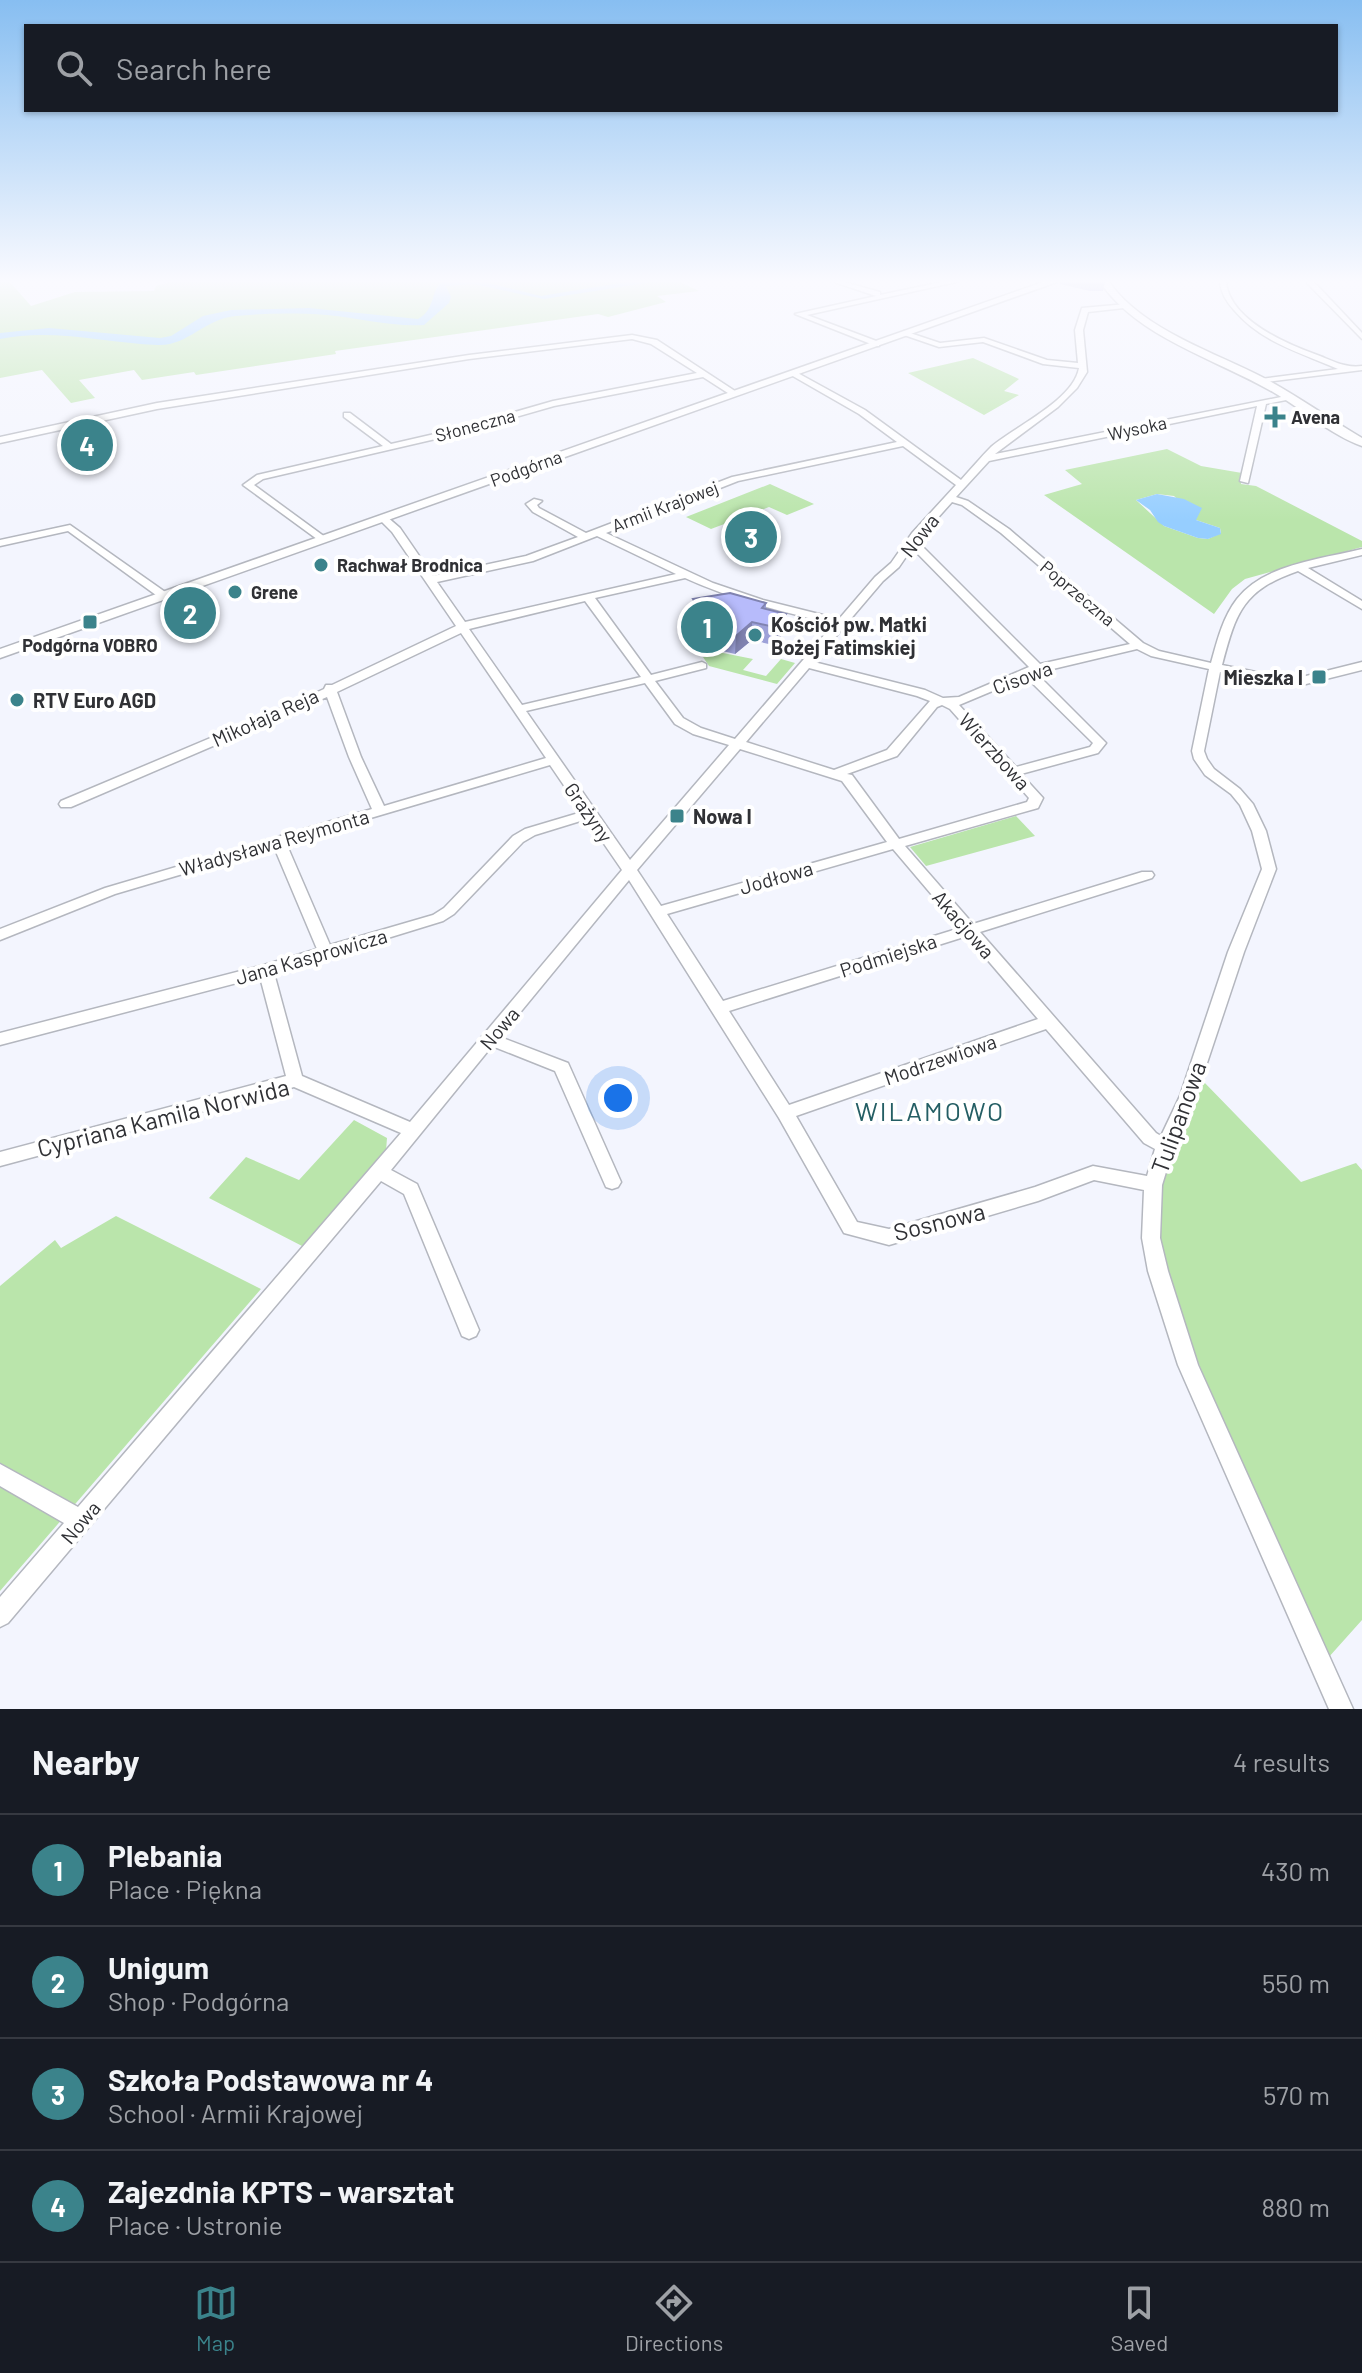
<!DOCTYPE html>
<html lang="en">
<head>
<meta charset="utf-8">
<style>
	body { margin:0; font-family:Barlow,sans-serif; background:#20242c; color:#f1f3f6 }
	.you { position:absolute; left:618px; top:1098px; width:28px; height:28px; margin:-20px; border:6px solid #fff; border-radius:50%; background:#1a73e8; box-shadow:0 0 0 12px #1a73e833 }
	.badge { display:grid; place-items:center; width:52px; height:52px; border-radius:50%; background:#3b838b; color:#fff; font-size:26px; font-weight:700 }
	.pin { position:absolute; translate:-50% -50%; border:4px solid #fff; box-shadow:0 2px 8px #0006 }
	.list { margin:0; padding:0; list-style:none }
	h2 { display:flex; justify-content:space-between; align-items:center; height:104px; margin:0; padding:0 32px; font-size:34px }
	h2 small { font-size:26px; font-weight:400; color:#9ea1a6 }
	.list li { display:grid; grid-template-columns:52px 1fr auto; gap:24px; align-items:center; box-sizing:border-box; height:112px; padding:0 32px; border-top:2px solid #363941 }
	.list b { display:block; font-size:30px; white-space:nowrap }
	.list p { margin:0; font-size:26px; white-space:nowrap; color:#9ea1a6 }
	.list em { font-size:26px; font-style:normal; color:#9ea1a6 }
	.icon { flex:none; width:44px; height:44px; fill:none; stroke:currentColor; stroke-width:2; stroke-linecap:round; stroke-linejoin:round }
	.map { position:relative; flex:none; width:1362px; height:1709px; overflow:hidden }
	.search { position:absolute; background:#171b24; box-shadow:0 2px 6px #0004; left:24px; right:24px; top:24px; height:88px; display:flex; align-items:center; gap:20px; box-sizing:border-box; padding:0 28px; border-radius:0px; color:#9ea1a6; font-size:30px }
	.sheet { height:552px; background:#171b24 }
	nav { display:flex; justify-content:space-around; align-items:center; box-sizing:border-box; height:112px; border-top:2px solid #363941; background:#171b24; font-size:22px; color:#9ea1a6 }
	nav a { display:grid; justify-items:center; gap:4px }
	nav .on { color:#3b838b }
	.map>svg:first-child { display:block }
	.green { fill:#bae5ab; fill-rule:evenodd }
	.water { fill:#96ceff }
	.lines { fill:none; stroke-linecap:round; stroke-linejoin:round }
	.street-casing { stroke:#b4b7bf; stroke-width:3 }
	.secondary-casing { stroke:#b4b7bf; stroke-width:3 }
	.street { fill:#fff; fill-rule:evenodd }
	.secondary { fill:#fff; fill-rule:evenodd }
	.wall { fill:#9da1d8 }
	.shaded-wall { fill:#8083b0 }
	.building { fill:#b7bbfb; stroke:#8083b0; stroke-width:2 }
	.poi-dot { fill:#3b838b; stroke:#fff; stroke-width:3 }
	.labels { text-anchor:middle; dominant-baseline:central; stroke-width:8; stroke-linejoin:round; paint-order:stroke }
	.far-poi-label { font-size:18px; font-weight:bold; fill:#303135; stroke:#fff; text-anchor:start }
	.far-street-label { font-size:18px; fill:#303135; stroke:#fff }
	.street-label { font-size:20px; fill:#303135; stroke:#fff }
	.poi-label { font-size:20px; font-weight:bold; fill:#303135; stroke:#fff; text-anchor:start }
	.near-street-label { font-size:24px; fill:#303135; stroke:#fff }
	.near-neighbourhood-label { font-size:26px; letter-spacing:2px; fill:#245e64; stroke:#fff }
</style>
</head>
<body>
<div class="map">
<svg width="1362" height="1709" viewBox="0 0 1362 1709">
	<rect width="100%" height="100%" fill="#f3f5fe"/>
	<g class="green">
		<path d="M0,282H10L31,306L75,292L154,291L156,286L170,282H680L699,291L657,296L666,302L608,317L598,314L335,351L336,354L196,375L194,372L142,380L134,370L79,380L95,398L71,403L42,370L0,378Z"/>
		<path d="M973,358L1019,379L1004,391L1019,395L984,415L908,373Z"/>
		<path d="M1167,449L1201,466L1242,473L1241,484L1256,486L1362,541V547L1245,579L1232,589L1214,614L1044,495L1082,484L1065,470ZM1157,494L1174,496L1196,516V520L1220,528L1221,533L1208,539L1198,538L1164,526L1136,500Z"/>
		<path d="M770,484L814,504L787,515L769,507L711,529L686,517Z"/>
		<path d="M718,652L753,659L743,670L766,676L781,659L795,663L777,684L709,666L703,657Z"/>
		<path d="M1016,816L1035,836L926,866L910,847Z"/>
		<path d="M1202,1080L1301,1182L1356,1163L1362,1170V1620L1328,1658L1217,1410L1183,1324L1161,1247L1157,1180Z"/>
		<path d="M354,1120L387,1138L386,1151L304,1247L209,1198L246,1157L299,1180Z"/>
		<path d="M116,1216L261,1289L0,1591V1286L55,1240L61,1248Z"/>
	</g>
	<g class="water">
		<path d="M441,282H485L541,296L626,282H652L544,299L473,284L446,286L451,297L449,303L424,325C391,327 360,318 327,315C297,313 266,313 236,316C204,319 188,346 158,345C105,343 53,328 0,339V333L49,328L160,338L171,336L203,316L231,310L309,308L418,319C435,310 430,294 441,282Z"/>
		<path d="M1157,494L1184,499L1202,508L1196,520L1220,528L1221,534L1208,539L1198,538L1164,526L1158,522L1150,510L1136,500Z"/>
	</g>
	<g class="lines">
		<g class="street-casing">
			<g id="street">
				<path d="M834,282H844L880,292V295L942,282H956L807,315L879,342V346H876L795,314L876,296Z"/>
				<path d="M1220,282H1226C1230,321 1289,345 1320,356C1335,362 1346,368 1362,366V370L1258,383L1257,381L1261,379L1338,369C1300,352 1262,343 1234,310C1226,301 1221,293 1220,282Z"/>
				<path d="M1306,282H1314L1362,333V339Z"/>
				<path d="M1127,304V308H1124L1088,312L1083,330L1087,372L1077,388L1058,407L995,454L1291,395V399L1266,404L1248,483L1240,481L1257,406L989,461L956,497L968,501L1009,529L1143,643L1159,651L1211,663C1217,641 1223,617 1237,599C1264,564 1322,559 1362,549V555L1308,568L1362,601V609L1298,571C1243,590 1236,612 1222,665L1285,678L1302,677L1362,662V670L1302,685L1285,686L1220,672L1204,751L1207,759L1214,769L1240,789L1253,804L1266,831L1276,869L1244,952L1196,1096L1174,1146L1162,1185L1160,1238L1168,1271L1198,1365L1353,1709H1329L1178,1365L1148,1271L1142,1238L1144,1190L1094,1180L1038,1201L889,1245L844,1233L779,1118L629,880L500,1037L568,1063L621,1182L618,1187L612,1189L606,1187L555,1071L492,1046L391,1170L417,1184L479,1330L476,1336L469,1339L462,1336L404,1194L381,1181L8,1623L0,1627V1597L64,1523L0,1486V1464L78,1507L401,1133L294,1087L0,1166V1152L286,1076L260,977L0,1045V1033L264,965L317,949L274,847L115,894L0,940V929L105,888L372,809L349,757L327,697L71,807H61L59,804L61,801L296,702L324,689L326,685H332L456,626L392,532L380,520V516H386L400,528L433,576L526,556L578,537L533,512L526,504L534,499L542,501L537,505L539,508L586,533L732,477L897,442L859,414L791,375L790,373L794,371L865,410L961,480C971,469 981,457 991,447C1014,427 1074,400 1079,368L1043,364L983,342L939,347L904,335V331L940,343L984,338L1047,360L1078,363L1075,330L1082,308ZM903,446L956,485L912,533L891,563L875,577L839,619L763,600L713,583L606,533L738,481ZM952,502L962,505L1001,533L1130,644L1040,664L917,541ZM597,536L676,574L465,622L437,582L533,561ZM912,548L1029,667L959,697L943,698L925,690L814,662L883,581L899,567ZM685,578C733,600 784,612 834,624L735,739L701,728L683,718L655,681L706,668V664L702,662L651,675L595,598ZM585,601L641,677L522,705L469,629ZM461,633L546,758L384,806L361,757L337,692ZM1137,649L1151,656L1209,669L1192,751L1194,759L1205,775L1231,794L1240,805L1252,831L1262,869L1228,952L1180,1096L1161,1136L1156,1133L980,932L1152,878L1154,875L1152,872H1142L973,924L905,846L1038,808L1043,798L1021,774L1098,753L1106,743L1036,673ZM809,668L917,696L930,701L887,750L834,770L746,742ZM1026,677L1093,743L1090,747L1016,767L959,705ZM645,683L675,724L693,734L729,745L630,860L526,711ZM942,705L950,709L1029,798L1027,802L899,839L852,775L847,774L897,756L937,707ZM740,749L842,781L887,842L661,906L637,870ZM550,765L582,812L525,829L513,836L444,908L433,915L330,945L286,843ZM587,819L622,870L410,1122L302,1076L274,973L443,921L454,914L523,842L535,835ZM893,849L960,928L723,1001L667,914ZM967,936L1038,1019L789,1105L729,1011ZM1046,1029L1144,1143L1155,1149L1147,1176L1093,1166L1035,1187L889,1229L857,1222L796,1116Z"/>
				<path d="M632,335L657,340L738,393L731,395L703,377L554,406L457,434L263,479L254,485L325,537V541L321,542L243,485L257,475L383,446L344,417V413H350L391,444L452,430L553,401L697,373L651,344L632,339L469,359L157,409L0,443V437L157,403L469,355Z"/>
				<path d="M70,525L168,594V598H160L68,531L0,546V540Z"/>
			</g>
		</g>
		<g class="secondary-casing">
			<g id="secondary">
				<path d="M1043,282H1057L0,658V649Z"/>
				<path d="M1100,282H1109C1144,331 1215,352 1266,379C1299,397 1330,419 1362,438V446C1331,435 1302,409 1273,392C1216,359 1138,338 1100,282Z"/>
			</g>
		</g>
		<use href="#street" class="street"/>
		<use href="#secondary" class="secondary"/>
	</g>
	<g class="wall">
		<path d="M1060,282H1105L1103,291H1090L1060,284Z"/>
		<path d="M693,599L766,603V609L786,614L785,632L773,645L752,640L735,654L714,649V641L708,639L692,616Z"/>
	</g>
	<g class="shaded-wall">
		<path d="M786,614L785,632L773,645L774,627Z"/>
		<path d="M752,622V640L735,654L736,636Z"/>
	</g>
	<path class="building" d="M730,593L766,603L762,608L786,614L774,627L752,622L736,636L714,631L720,625L708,622L693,599Z"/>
	<linearGradient id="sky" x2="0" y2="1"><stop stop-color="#87bef1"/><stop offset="0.54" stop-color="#fafaff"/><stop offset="1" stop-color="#fafaff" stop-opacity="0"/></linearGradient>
	<rect width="1362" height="521" fill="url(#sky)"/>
	<g class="poi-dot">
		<path d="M1271 405h8v8h8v8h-8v8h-8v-8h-8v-8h8z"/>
		<circle cx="321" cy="565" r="8"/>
		<circle cx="235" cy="592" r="8"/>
		<rect x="82" y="614" width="16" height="16" rx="4"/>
		<circle cx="755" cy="635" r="8"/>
		<rect x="1311" y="669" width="16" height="16" rx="4"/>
		<circle cx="17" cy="700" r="8"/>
		<rect x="669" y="808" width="16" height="16" rx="4"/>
	</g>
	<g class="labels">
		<g class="far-poi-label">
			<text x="1291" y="417">Avena</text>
			<text x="337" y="565">Rachwał Brodnica</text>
			<text x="251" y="592">Grene</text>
			<text x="90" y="645" text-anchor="middle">Podgórna VOBRO</text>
		</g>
		<g class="far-street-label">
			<text transform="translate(475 425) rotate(-15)">Słoneczna</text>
			<text transform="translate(1137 428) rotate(-12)">Wysoka</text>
			<text transform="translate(526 468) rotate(-20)">Podgórna</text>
			<text transform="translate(665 506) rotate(-21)">Armii Krajowej</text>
			<text transform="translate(1078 593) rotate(40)">Poprzeczna</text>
		</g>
		<g class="street-label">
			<text transform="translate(919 535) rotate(-52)">Nowa</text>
			<text transform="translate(1022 677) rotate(-20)">Cisowa</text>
			<text transform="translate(265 717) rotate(-24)">Mikołaja Reja</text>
			<text transform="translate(995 751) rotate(48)">Wierzbowa</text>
			<text transform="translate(589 812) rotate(55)">Grażyny</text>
			<text transform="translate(274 842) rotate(-16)">Władysława Reymonta</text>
			<text transform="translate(776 877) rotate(-16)">Jodłowa</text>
			<text transform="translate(964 924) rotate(49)">Akacjowa</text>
			<text transform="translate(888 955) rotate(-18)">Podmiejska</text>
			<text transform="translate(311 956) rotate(-16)">Jana Kasprowicza</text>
			<text transform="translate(499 1028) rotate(-50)">Nowa</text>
			<text transform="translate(940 1059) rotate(-19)">Modrzewiowa</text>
			<text transform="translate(80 1522) rotate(-50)">Nowa</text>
		</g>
		<g class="poi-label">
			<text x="771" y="624">Kościół pw. Matki<tspan x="771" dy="23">Bożej Fatimskiej</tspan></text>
			<text x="1303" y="677" text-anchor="end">Mieszka I</text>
			<text x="33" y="700">RTV Euro AGD</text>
			<text x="693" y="816">Nowa I</text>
		</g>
		<g class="near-street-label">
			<text transform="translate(163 1117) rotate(-14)">Cypriana Kamila Norwida</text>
			<text transform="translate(1178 1117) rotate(-70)">Tulipanowa</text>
			<text transform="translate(939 1221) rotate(-14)">Sosnowa</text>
		</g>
		<g class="near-neighbourhood-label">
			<text x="930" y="1110">WILAMOWO</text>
		</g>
	</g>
</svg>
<div class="you"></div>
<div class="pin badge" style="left:707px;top:627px">1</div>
<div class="pin badge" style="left:190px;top:613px">2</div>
<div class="pin badge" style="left:751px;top:537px">3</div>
<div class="pin badge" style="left:87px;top:445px">4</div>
<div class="search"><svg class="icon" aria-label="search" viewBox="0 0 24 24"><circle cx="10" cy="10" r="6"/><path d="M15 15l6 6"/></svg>Search here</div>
</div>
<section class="sheet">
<h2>Nearby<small>4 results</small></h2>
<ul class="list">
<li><span class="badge">1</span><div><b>Plebania</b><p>Place · Piękna</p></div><em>430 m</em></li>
<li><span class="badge">2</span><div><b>Unigum</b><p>Shop · Podgórna</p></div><em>550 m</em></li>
<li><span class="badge">3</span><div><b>Szkoła Podstawowa nr 4</b><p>School · Armii Krajowej</p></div><em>570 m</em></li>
<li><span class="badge">4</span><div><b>Zajezdnia KPTS - warsztat</b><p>Place · Ustronie</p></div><em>880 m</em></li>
</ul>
</section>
<nav>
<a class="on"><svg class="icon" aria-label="map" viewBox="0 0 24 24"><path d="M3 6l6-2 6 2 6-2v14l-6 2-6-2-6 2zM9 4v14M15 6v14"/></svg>Map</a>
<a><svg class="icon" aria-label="directions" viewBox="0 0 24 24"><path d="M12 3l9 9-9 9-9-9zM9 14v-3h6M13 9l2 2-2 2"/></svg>Directions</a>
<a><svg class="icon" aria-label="saved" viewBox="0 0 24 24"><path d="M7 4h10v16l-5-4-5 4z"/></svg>Saved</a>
</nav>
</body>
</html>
